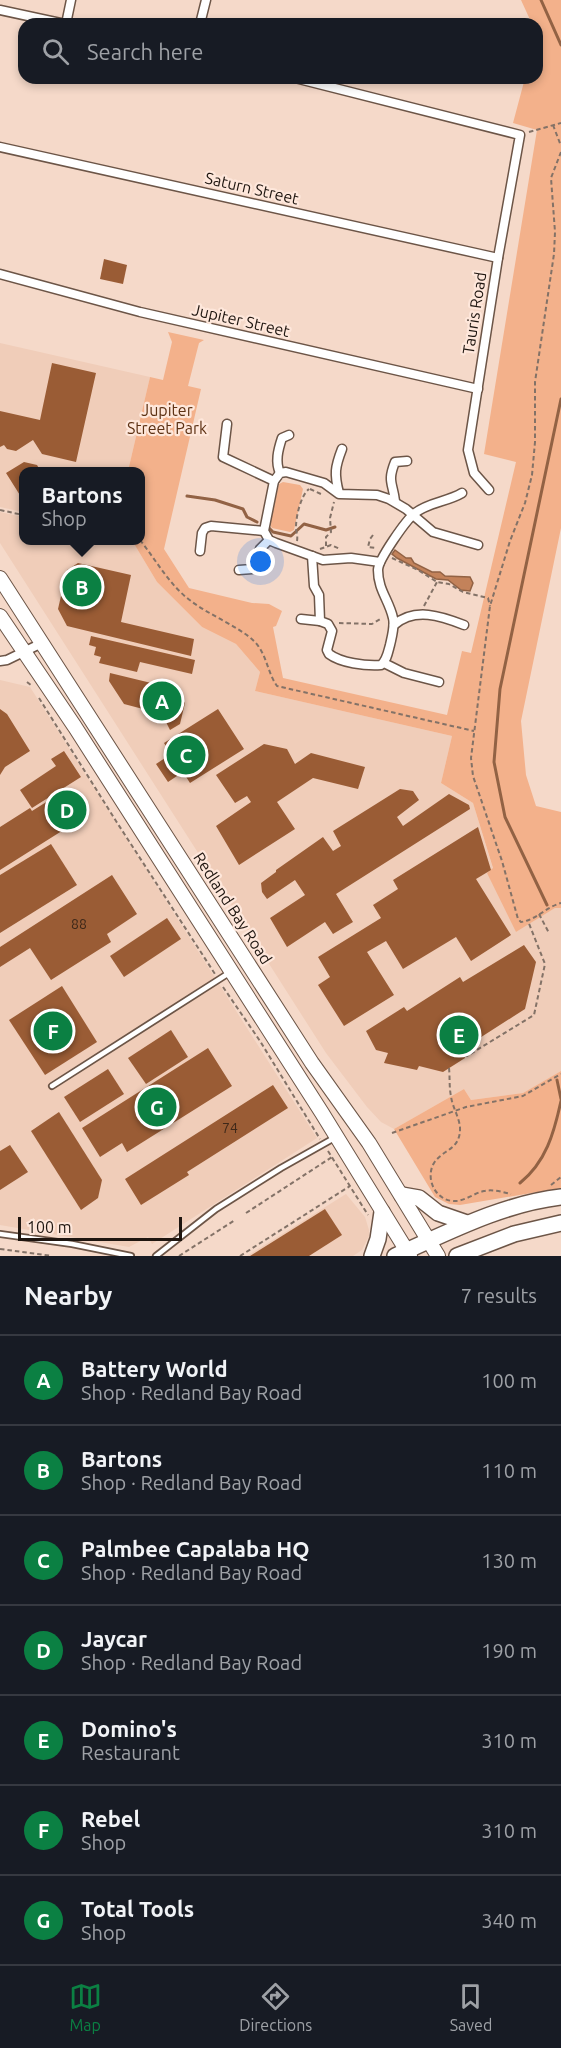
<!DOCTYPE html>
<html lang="en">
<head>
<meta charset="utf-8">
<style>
	body { margin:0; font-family:Ubuntu,sans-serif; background:#20242c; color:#f1f3f6 }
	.scale { position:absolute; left:18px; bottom:15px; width:164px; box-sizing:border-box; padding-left:6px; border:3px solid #1f1610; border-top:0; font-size:16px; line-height:21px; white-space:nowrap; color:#1f1610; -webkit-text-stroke:4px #fee7db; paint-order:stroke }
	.you { position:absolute; left:261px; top:562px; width:21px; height:21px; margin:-15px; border:4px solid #fff; border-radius:50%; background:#1a73e8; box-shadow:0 0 0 9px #1a73e833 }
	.badge { display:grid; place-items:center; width:39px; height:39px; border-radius:50%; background:#0b8043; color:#fff; font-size:20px; font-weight:700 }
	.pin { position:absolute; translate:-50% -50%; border:3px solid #fff; box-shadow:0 2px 6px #0006 }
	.popup { position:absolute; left:19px; top:467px; width:126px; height:78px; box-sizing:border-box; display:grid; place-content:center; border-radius:12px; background:#171b24; filter:drop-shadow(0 2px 4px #0005); font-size:20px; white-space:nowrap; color:#9ea1a6 }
	.popup b { font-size:22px; color:#f1f3f6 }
	.popup::after { content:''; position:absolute; left:50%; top:100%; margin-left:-12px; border:12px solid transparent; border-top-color:#171b24 }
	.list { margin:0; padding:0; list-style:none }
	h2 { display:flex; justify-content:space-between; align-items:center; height:78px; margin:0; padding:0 24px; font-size:26px }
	h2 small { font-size:20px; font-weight:400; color:#9ea1a6 }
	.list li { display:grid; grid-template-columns:39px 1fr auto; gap:18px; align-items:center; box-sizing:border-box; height:90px; padding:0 24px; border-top:2px solid #363941 }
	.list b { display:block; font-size:22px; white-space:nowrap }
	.list p { margin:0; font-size:20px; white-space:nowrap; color:#9ea1a6 }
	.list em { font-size:20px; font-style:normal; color:#9ea1a6 }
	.icon { flex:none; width:33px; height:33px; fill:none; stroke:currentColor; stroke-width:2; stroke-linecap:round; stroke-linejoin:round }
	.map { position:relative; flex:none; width:561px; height:1256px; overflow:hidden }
	.search { position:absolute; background:#171b24; box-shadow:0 3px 9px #0003; left:18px; right:18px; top:18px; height:66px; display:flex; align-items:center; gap:15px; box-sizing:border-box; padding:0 21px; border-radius:18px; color:#9ea1a6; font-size:22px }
	.sheet { height:708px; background:#171b24 }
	nav { display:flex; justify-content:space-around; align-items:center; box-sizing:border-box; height:84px; border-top:2px solid #363941; background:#171b24; font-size:16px; color:#9ea1a6 }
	nav a { display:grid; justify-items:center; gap:3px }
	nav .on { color:#0b8043 }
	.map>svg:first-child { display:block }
	.built { fill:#f0cdb9 }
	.green { fill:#f3b18b }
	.water { fill:#c3825a; stroke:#926244; stroke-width:1.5 }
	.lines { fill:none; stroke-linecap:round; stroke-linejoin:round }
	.stream { stroke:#926244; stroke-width:3 }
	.building { fill:#9a5c35 }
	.service-casing { stroke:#6c5547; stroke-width:8 }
	.minor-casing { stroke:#6c5547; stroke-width:11 }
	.primary-casing { stroke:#6c5547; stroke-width:16 }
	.trunk-casing { stroke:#6c5547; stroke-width:18 }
	.path { stroke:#837267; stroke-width:2; stroke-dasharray:4.5 3; stroke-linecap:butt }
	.service { stroke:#fff; stroke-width:4.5 }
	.minor { stroke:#fff; stroke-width:8 }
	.primary { stroke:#fff; stroke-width:14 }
	.trunk { stroke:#fff; stroke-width:15 }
	.labels { text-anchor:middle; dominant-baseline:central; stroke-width:4.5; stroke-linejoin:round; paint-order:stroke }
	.number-label { font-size:14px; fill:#3e2819 }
	.street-label { font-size:16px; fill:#1f1610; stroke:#fee7db }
	.park-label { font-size:16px; fill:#5d3113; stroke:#fee7db }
</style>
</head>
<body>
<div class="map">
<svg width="561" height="1256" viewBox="0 0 561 1256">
	<rect width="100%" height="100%" fill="#f5d9c9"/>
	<g class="built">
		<path d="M0,343L150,377L128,471L23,472V512L0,507Z"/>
		<path d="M0,512L23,517V540L133,542L157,582L202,627L236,644L260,672L255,691L452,736L441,783L473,803L493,869L516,932L555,908H561V1071L523,1093L471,1100L464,1089L394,1129L381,1122L367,1107L326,1053L0,543Z"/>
		<path d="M0,680L30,687L317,1138L152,1244L148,1237L129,1247L0,1225Z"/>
		<path d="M346,1194L365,1217L369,1230V1236L362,1250L353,1256H247Z"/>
	</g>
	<g class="green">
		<path d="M521,0H561V528L521,721L526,775L536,806L561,812V908H555L516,932L487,873L493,868L473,803L441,783L452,736L255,691L260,672L236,644L202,627L157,582L133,542L126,541L140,540V472L128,471L150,377L163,380L172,342L168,332L204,340L199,343L188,386L201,389L164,549L189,588L252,603L269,604L282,611L276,626L273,627L283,678L447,715L462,651L471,653L516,462L484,454L537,130L513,123L525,78H537V24H532Z"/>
		<path d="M283,482L300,485L303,489L294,530L290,532L272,528L270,525L279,484Z"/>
		<path d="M561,1071V1188L460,1205L449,1204L435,1197L394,1129L464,1089L471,1100L523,1093Z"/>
	</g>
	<path class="water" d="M395,550L406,558H411L414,563L432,572H440L445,576L470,577L473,583L470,591L461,590L448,580L436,579L397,558L392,554Z"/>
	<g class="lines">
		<g class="stream">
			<path d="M541,0L561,45"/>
			<path d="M187,496L215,500L243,509L247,517L257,522"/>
			<path d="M268,527L273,532L291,536L304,524L326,530L335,527"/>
			<path d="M547,905L505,817L494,762L500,689L561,399"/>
			<path d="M557,1080L561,1099"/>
			<path d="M520,1183C546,1162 554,1133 561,1101"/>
		</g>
	</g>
	<g class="building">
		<path d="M104,259L127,265L123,284L100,279Z"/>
		<path d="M52,363L96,373L76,462L42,454L33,440L16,451L7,449L4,445L0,447V411L40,420Z"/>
		<path d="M24,462L37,465L41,472H23V500L6,473Z"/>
		<path d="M78,563L131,575L121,622L194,639L191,656L67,626L58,609L67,570Z"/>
		<path d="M91,636L195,660L192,674L140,662L137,672L99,663L101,657L94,655L96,647L89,645Z"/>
		<path d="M110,673L176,689L185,703L180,724L170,730L162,714L124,704L109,681Z"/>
		<path d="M0,709L7,714L30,751L5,767L0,775Z"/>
		<path d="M218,709L244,749L190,783L183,772L168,782L156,764L171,754L164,743Z"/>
		<path d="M264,744L287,749L295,764L311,753L365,767L358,789L313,778L277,802L295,829L239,865L216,826L251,802L247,796L235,803L216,775Z"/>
		<path d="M64,751L81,777L32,808L20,790L56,766L51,759Z"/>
		<path d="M67,789L84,817L0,870V827L30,808L32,811Z"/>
		<path d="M400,789L413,791L419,800L397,817L403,826L449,794L469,805L470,809L336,894L353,922L333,934L325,922L287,947L270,918L305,895L295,880L267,899L262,892L261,883L276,872V870L323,837L333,851L341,846L333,831Z"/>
		<path d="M478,827L491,870L476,879L511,935L471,961L456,937L403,969L386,941L367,952L394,995L344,1026L318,985L330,977L318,957L381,918L373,905L398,889L393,880Z"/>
		<path d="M51,844L77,885L0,933V875Z"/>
		<path d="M112,875L137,914L107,934L111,942L51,980L30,948L0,967V947Z"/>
		<path d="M167,918L181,939L124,977L110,956Z"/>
		<path d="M524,945L536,962L525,1009L461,1050L465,1058L443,1072L419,1066L417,1070L384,1063L388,1053L376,1050L366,1031L404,1007L407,1011L460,977L463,982Z"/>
		<path d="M62,986L97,1042L45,1075L9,1020Z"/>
		<path d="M171,1030L188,1057L146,1084L128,1058Z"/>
		<path d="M208,1048L232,1086L127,1152L122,1143L100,1157L82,1128Z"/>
		<path d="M108,1069L124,1094L80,1122L64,1097Z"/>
		<path d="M273,1085L288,1108L187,1172L189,1175L141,1205L125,1179Z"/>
		<path d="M59,1112L102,1180L98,1198L81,1210L31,1131Z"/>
		<path d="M10,1145L28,1172L0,1190V1151Z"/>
		<path d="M325,1209L342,1235L309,1256H250Z"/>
	</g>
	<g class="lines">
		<g class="service-casing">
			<g id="service">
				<path d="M52,1086L229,973"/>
				<path d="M0,1234L72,1244L131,1256"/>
				<path d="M156,1256L216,1209L281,1168L336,1137"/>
			</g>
		</g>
		<g class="minor-casing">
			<g id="minor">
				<path d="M0,10L65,24"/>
				<path d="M66,24L71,0"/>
				<path d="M200,24L206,0"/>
				<path d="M295,78L520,135L498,258L468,450L474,473L489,490"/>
				<path d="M0,147L498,258"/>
				<path d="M0,274L140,312L478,389"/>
				<path d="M227,424L223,457L274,481"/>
				<path d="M280,473C275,462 278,450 282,438L289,435"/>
				<path d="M339,493C334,474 335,467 342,449"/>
				<path d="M395,501C393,483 387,482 395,462L407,461"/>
				<path d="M200,551L202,533L205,528L211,526L264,531"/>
				<path d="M312,556L314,586L319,595L320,621L328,624L332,631L327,650L329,654C341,663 365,666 381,665C387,660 388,652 390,645C392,636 395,626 393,618C389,600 378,590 378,570C378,560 406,520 415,513C429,502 447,502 462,493"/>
				<path d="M380,562L351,558L323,560L276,543L269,540L264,531L274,481L280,473L286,472L324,483L339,494L377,495L389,499L406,509L433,532L478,545"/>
				<path d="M239,570L252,569L260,549L269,540"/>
				<path d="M301,619L320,621"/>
				<path d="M394,625C415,607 441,616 464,625"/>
				<path d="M0,661L7,660L42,643"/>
				<path d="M384,663L404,673L439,682"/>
			</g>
		</g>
		<g class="primary-casing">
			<g id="primary">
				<path d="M0,578L312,1063L369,1143L438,1256"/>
				<path d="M0,616L75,727L322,1113L410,1256"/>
			</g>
		</g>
		<g class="trunk-casing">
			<g id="trunk">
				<path d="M402,1195L419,1198L438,1213L467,1223"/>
				<path d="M372,1256L378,1239L382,1212"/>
				<path d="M395,1256C449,1232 502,1204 561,1197"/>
				<path d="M457,1256L514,1234L561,1223"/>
			</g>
		</g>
		<g class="path">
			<path d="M553,125L561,146"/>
			<path d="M529,132L561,123"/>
			<path d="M561,152L551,178L555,232L554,254L535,382V442L532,475L525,503L510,541L490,606L471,758L473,776L502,861L518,919L521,922C536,920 546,907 561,903"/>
			<path d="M310,489L321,494"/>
			<path d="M0,510L23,515"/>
			<path d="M373,535L370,539L368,547L377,548"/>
			<path d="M140,540C156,560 170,586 191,601C209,615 238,626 254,641C267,654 267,672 277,686L474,731"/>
			<path d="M297,541C298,535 296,532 296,527C296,516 301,495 309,489"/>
			<path d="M326,546V537L331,532L330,518L334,502"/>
			<path d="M320,549L331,545L340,549"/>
			<path d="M392,558L418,570L437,582L449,584L463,592L488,598L490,606"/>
			<path d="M424,606L437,582"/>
			<path d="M339,623L372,624L382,618"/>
			<path d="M27,682L32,686"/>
			<path d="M39,698L116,821L215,974"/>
			<path d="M539,914L549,933"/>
			<path d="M223,987L260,1041L320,1139"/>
			<path d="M464,1055L467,1056L534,1015L545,964L528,921"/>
			<path d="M449,1068C450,1077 449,1087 451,1096C452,1106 459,1117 460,1127C461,1150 443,1149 434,1163C425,1178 435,1200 453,1201C464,1202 474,1193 484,1191C493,1189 502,1192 511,1194"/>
			<path d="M392,1133L466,1107L523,1096L561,1074"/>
			<path d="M328,1151L368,1215"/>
			<path d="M551,1185L561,1177"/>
			<path d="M246,1213L332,1157"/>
			<path d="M0,1249L52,1256"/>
			<path d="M179,1256L235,1220"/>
			<path d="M240,1256L350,1186"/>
		</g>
		<use href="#service" class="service"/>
		<use href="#minor" class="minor"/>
		<use href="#primary" class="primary"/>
		<use href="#trunk" class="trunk"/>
	</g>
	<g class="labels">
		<g class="number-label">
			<text x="79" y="924">88</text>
			<text x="230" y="1128">74</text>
		</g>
		<g class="street-label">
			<text transform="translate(252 188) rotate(13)">Saturn Street</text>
			<text transform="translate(474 313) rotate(-81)">Tauris Road</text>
			<text transform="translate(241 320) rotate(13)">Jupiter Street</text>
			<text transform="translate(233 908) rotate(57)">Redland Bay Road</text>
		</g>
		<g class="park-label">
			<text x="167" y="410">Jupiter<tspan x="167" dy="18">Street Park</tspan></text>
		</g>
	</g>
</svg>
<div class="scale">100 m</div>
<div class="you"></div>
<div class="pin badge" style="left:162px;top:701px">A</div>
<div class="pin badge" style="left:82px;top:587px">B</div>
<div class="popup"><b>Bartons</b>Shop</div>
<div class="pin badge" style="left:186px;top:755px">C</div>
<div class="pin badge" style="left:67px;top:810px">D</div>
<div class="pin badge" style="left:459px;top:1035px">E</div>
<div class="pin badge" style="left:53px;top:1031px">F</div>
<div class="pin badge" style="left:157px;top:1107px">G</div>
<div class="search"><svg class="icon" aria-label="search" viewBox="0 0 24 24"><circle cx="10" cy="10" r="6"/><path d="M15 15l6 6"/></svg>Search here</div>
</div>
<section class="sheet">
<h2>Nearby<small>7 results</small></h2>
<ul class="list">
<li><span class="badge">A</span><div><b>Battery World</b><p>Shop · Redland Bay Road</p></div><em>100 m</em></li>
<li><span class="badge">B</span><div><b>Bartons</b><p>Shop · Redland Bay Road</p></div><em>110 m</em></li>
<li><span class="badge">C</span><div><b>Palmbee Capalaba HQ</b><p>Shop · Redland Bay Road</p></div><em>130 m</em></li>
<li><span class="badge">D</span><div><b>Jaycar</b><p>Shop · Redland Bay Road</p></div><em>190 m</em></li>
<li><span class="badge">E</span><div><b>Domino's</b><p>Restaurant</p></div><em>310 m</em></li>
<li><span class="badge">F</span><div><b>Rebel</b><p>Shop</p></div><em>310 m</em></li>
<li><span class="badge">G</span><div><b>Total Tools</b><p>Shop</p></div><em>340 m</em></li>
</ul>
</section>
<nav>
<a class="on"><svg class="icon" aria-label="map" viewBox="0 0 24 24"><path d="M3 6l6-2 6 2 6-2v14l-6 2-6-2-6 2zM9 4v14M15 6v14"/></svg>Map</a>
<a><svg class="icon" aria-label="directions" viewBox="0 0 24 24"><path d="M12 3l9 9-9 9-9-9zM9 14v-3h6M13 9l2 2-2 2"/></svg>Directions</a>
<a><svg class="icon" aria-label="saved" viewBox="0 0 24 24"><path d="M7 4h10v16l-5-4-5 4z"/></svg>Saved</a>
</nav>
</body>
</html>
